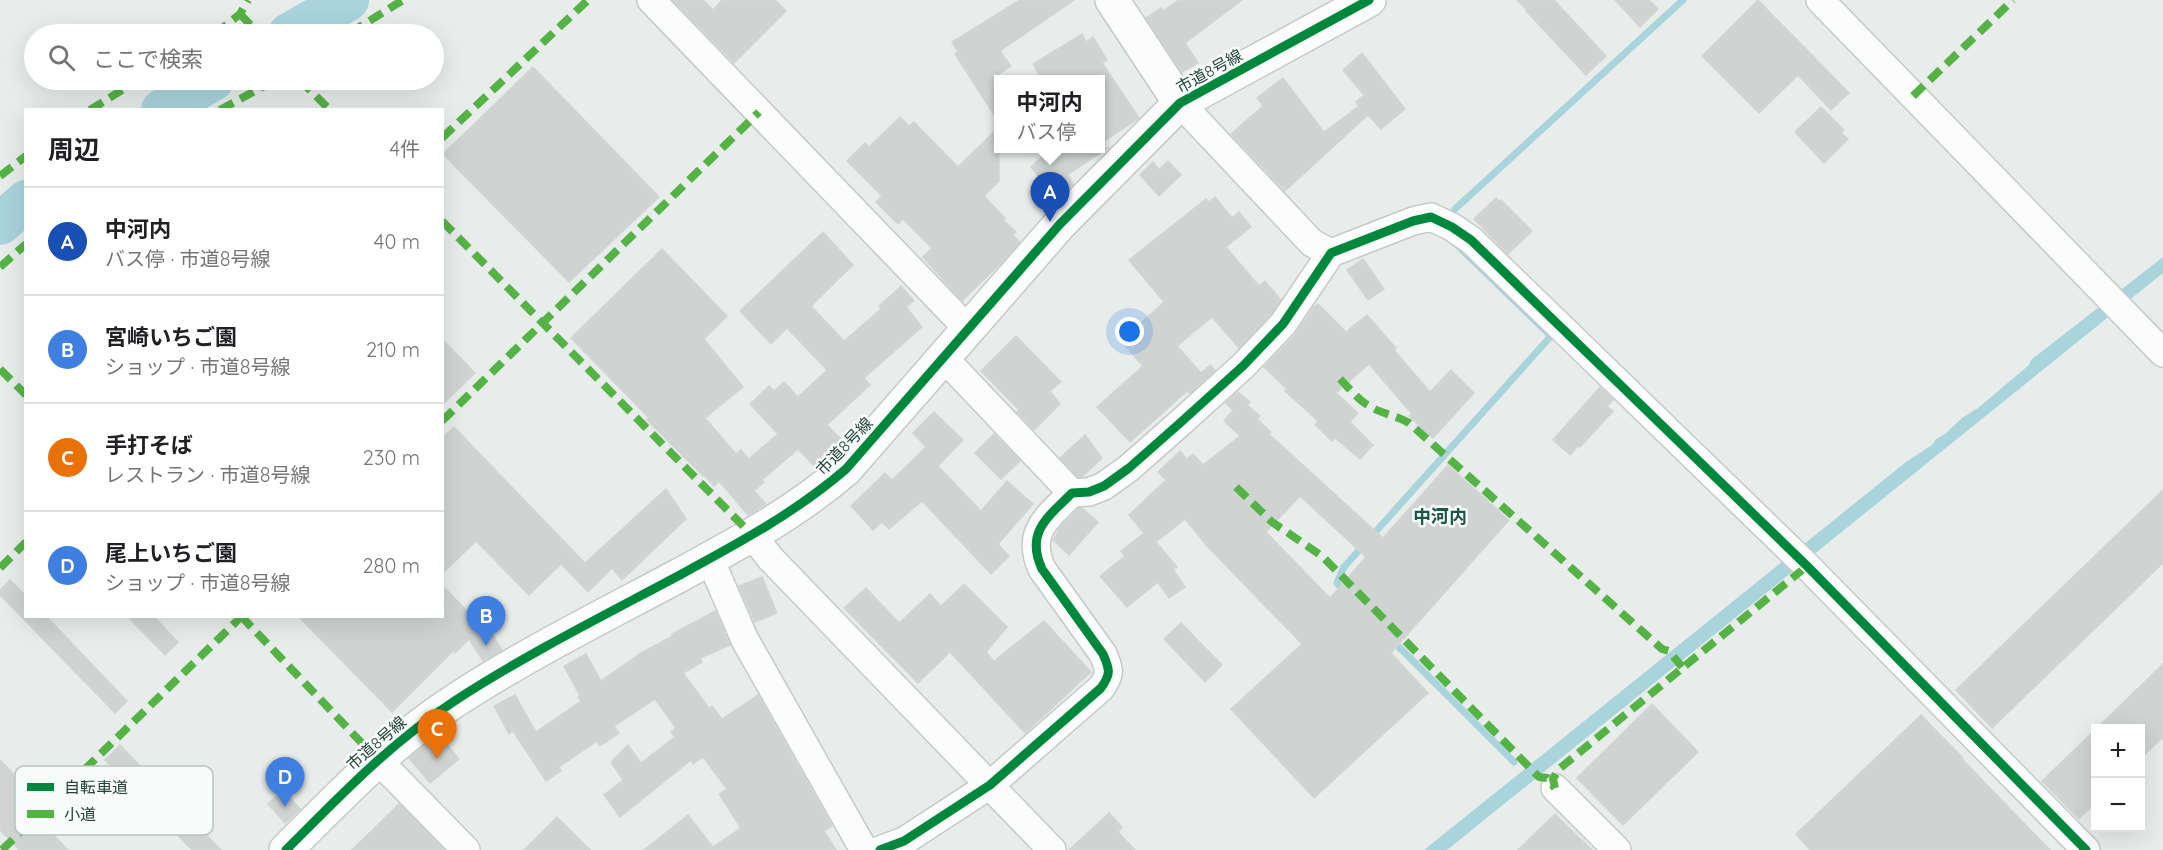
<!DOCTYPE html>
<html lang="ja">
<head>
<meta charset="utf-8">
<style>
	body { margin:0; font-family:Quicksand,"Noto Sans JP",sans-serif; background:#f6f6f6; color:#202124 }
	.controls { position:absolute; right:18px; bottom:18px; display:grid; overflow:hidden; border-radius:0px; box-shadow:0 6px 24px #0002 }
	.controls button { width:54px; height:54px; display:grid; place-items:center; padding:0; border:0; border-bottom:2px solid #e0e0e0; background:#fff; color:#202124; font:30px sans-serif }
	.you { position:absolute; left:1130px; top:332px; width:21px; height:21px; margin:-15px; border:4px solid #fff; border-radius:50%; background:#1a73e8; box-shadow:0 0 0 9px #1a73e833 }
	.badge { display:grid; place-items:center; width:39px; height:39px; border-radius:50%; background:#d93025; color:#fff; font-size:20px; font-weight:700 }
	.pin { position:absolute; translate:-50% -50px; filter:drop-shadow(0 2px 3px #0008) }
	.pin::after { content:''; position:absolute; top:32px; width:21px; height:18px; background:inherit; clip-path:polygon(0 0,100% 0,50% 100%) }
	.popup { position:absolute; left:994px; top:75px; width:111px; height:78px; box-sizing:border-box; display:grid; place-content:center; border-radius:0px; background:#fff; filter:drop-shadow(0 2px 4px #0005); font-size:20px; white-space:nowrap; color:#757577 }
	.popup b { font-size:22px; color:#202124 }
	.popup::after { content:''; position:absolute; left:50%; top:100%; margin-left:-12px; border:12px solid transparent; border-top-color:#fff }
	.list { margin:0; padding:0; list-style:none }
	h2 { display:flex; justify-content:space-between; align-items:center; height:78px; margin:0; padding:0 24px; font-size:26px }
	h2 small { font-size:20px; font-weight:400; color:#757577 }
	.list li { display:grid; grid-template-columns:39px 1fr auto; gap:18px; align-items:center; box-sizing:border-box; height:108px; padding:0 24px; border-top:2px solid #e0e0e0 }
	.list b { display:block; font-size:22px; white-space:nowrap }
	.list p { margin:0; font-size:20px; white-space:nowrap; color:#757577 }
	.list em { font-size:20px; font-style:normal; color:#757577 }
	.icon { flex:none; width:33px; height:33px; fill:none; stroke:currentColor; stroke-width:2; stroke-linecap:round; stroke-linejoin:round }
	.map { position:relative; flex:none; width:2163px; height:850px; overflow:hidden }
	.search { position:absolute; background:#fff; box-shadow:0 6px 24px #0002; left:24px; top:24px; width:420px; height:66px; display:flex; align-items:center; gap:15px; box-sizing:border-box; padding:0 21px; border-radius:33px; color:#757577; font-size:22px }
	.panel { position:absolute; background:#fff; box-shadow:0 6px 24px #0002; left:24px; top:108px; width:420px; height:510px; border-radius:0px }
	.map>svg:first-child { display:block }
	.water { fill:#a9d4db }
	.lines { fill:none; stroke-linecap:round; stroke-linejoin:round }
	.stream { stroke:#a9d4db; stroke-width:7 }
	.river { stroke:#a9d4db; stroke-width:42 }
	.building { fill:#cfd4d2; stroke:#d1d6d4; stroke-width:1.5; fill-rule:evenodd }
	.street-casing { stroke:#c5cac8; stroke-width:30 }
	.secondary-casing { stroke:#c3cbc8; stroke-width:36 }
	.street { stroke:#fcfcfc; stroke-width:27 }
	.secondary { stroke:#fcfcfc; stroke-width:33 }
	.quiet { stroke:#55b346; stroke-width:8; stroke-dasharray:15 8; stroke-linecap:butt }
	.cycleway-casing { stroke:#f7fbf9; stroke-width:13 }
	.cycleway { stroke:#00873e; stroke-width:9 }
	.labels { text-anchor:middle; dominant-baseline:central; stroke-width:5; stroke-linejoin:round; paint-order:stroke }
	.street-label { font-size:16px; fill:#24423a; stroke:#f7fbf9 }
	.neighbourhood-label { font-size:18px; font-weight:bold; fill:#1f5548; stroke:#f7fbf9 }
	.key { fill:#f7fbf9; stroke:#b8c4c0; stroke-width:1.5 }
	.key-label { font-size:16px; fill:#24423a }
</style>
</head>
<body>
<div class="map">
<svg width="2163" height="850" viewBox="0 0 2163 850">
	<rect width="100%" height="100%" fill="#e8edeb"/>
	<path class="water" d="M2163,257V273L1447,850H1424L1906,462L1932,445L1936,439L1945,434L1962,418L1978,408L2029,365L2031,360Z"/>
	<g class="lines">
		<g class="stream">
			<path d="M1455,209L1683,0"/>
			<path d="M1345,592L1337,583L1344,567L1551,336L1456,244"/>
			<path d="M1393,641L1514,762"/>
		</g>
		<g class="river">
			<path d="M289,34L348,0"/>
			<path d="M162,110L213,80"/>
			<path d="M0,224L26,201"/>
		</g>
	</g>
	<g class="building">
		<path d="M673,0H703L713,10L722,0H775L786,11L734,63Z"/>
		<path d="M1020,0H1074L1000,51L1011,66L999,74V123L955,54L958,52L952,42Z"/>
		<path d="M1179,0H1242L1185,43L1198,63L1182,72L1146,18L1161,8L1163,11Z"/>
		<path d="M1517,0H1554L1606,56L1586,75L1526,11L1527,10Z"/>
		<path d="M1615,0H1649L1658,9L1640,27Z"/>
		<path d="M1758,0L1849,93L1831,110L1798,75L1759,113L1702,56Z"/>
		<path d="M1082,34L1086,42L1093,37L1107,60L1102,63L1139,118L1101,143V80H1042L1033,64Z"/>
		<path d="M1362,53L1405,109L1381,129L1368,115L1285,191L1231,134L1263,106L1257,98L1283,78L1324,132L1359,106L1356,102L1364,95L1343,70Z"/>
		<path d="M533,67L659,197L569,282L443,154Z"/>
		<path d="M1821,107L1844,130L1841,133L1848,139L1824,163L1795,132Z"/>
		<path d="M900,117L909,126L914,122L958,167L999,127V181L984,196L1005,218L1003,220L1016,232L1013,235L1020,242L1000,264L962,301L923,257L932,248L903,219L898,224L876,202L882,196L847,161L865,143L869,147Z"/>
		<path d="M1051,148H1108L1068,174L1073,184L1057,199L1031,167Z"/>
		<path d="M1168,161L1181,175L1159,196L1140,175L1153,162L1159,170Z"/>
		<path d="M1215,197L1232,218L1239,212L1251,227L1226,247L1259,286L1265,281L1281,300L1271,314L1239,348L1212,317L1177,346L1201,373L1210,365L1215,370L1190,393L1187,391L1130,442L1097,407L1143,366L1121,341L1164,302L1129,260L1206,199L1209,202Z"/>
		<path d="M1496,198L1499,201L1501,200L1532,231L1508,254L1474,219Z"/>
		<path d="M823,232L853,265L811,306L844,341L881,309L879,306L901,286L914,301L906,307L922,327L864,378L870,385L827,425L844,442L816,468L798,449L762,480L764,482L754,491L766,504L748,515L719,481L714,486L704,475L703,476L647,420L649,418L571,338L662,249L727,316L704,339L743,387L705,418L736,454L741,450L749,459L778,434L750,404L769,386L774,391L784,382L798,397L827,370L787,328L771,344L740,311Z"/>
		<path d="M1363,259L1384,289L1368,300L1347,270Z"/>
		<path d="M1318,304L1346,332L1367,315L1396,348L1394,350L1430,392L1451,370L1474,393L1433,438L1409,416L1412,414L1369,364L1336,393L1358,413L1350,422L1373,445L1360,459L1335,438L1332,441L1315,425L1318,421L1285,391L1287,389L1264,367L1295,335L1314,307Z"/>
		<path d="M1016,336L1061,382L1050,391L1060,404L1034,430L1017,412L1019,410L981,371Z"/>
		<path d="M442,339L475,373L442,405Z"/>
		<path d="M1600,387L1613,400L1607,406L1613,411L1580,447L1578,446L1570,455L1553,440Z"/>
		<path d="M1238,392L1250,402L1247,405L1260,416L1257,419L1271,432L1269,434L1383,538L1448,465L1509,520L1391,653L1428,693L1314,798L1231,709L1302,644L1207,546L1185,519L1156,542L1177,567L1173,569L1185,587L1169,598L1158,582L1127,607L1100,576L1125,556L1121,551L1144,533L1129,515L1166,480L1158,472L1180,451L1187,459L1193,454L1203,465L1240,436L1224,421L1233,410L1226,403ZM1300,496L1366,557L1330,598L1266,532Z"/>
		<path d="M934,412L963,440L938,466L981,511L1007,481L1033,504L998,544L1009,556L991,574L922,501L889,529L882,522L873,530L851,506L885,473L892,480L926,447L913,433Z"/>
		<path d="M454,427L585,563L666,489L686,519L622,580L612,568L588,592L561,564L529,595L476,541L442,574V438Z"/>
		<path d="M994,434L1020,461L1001,479L975,453Z"/>
		<path d="M1085,435L1102,458L1082,477H1078L1060,458Z"/>
		<path d="M2163,490V563L1992,728L1956,690Z"/>
		<path d="M1079,508H1082L1098,522L1069,555L1053,540L1060,528Z"/>
		<path d="M762,577L777,613L755,622L739,586Z"/>
		<path d="M10,580L26,596V616H46L127,701L115,713L0,595V590Z"/>
		<path d="M964,584L1007,627L986,652L994,661L1044,621L1091,672L1025,733L950,652L918,683L844,608L866,588L899,623L930,594L941,606Z"/>
		<path d="M442,585L489,634L491,632L502,650L483,661L469,639L455,653L453,651L392,712L298,616H442Z"/>
		<path d="M715,611L730,645L700,658L702,662L683,673L709,708L712,706L722,719L758,695L832,826L824,831L836,850H644L688,815L713,847L741,828L719,794L727,789L703,757L693,764L691,760L620,817L604,795L623,780L611,762L628,745L641,763L675,737L671,732L676,728L655,699L614,726L619,733L600,746L597,741L559,767L561,771L546,781L513,731L509,734L494,706L515,695L536,732L581,701L578,697L580,696L564,666L586,654L601,681L641,653L673,636L672,634Z"/>
		<path d="M127,616H153L178,642L165,655Z"/>
		<path d="M1181,623L1222,665L1205,682L1164,639Z"/>
		<path d="M2163,664V737L2140,759V729H2096Z"/>
		<path d="M1652,704L1698,752L1623,825L1577,778Z"/>
		<path d="M1921,715L1963,758L1962,759L2050,850H1810L1796,834Z"/>
		<path d="M2096,729V802L2079,819L2042,781Z"/>
		<path d="M439,735L459,759L430,783L409,758Z"/>
		<path d="M120,745L221,850H192L105,760Z"/>
		<path d="M0,760L27,788L21,793L31,803L27,807L68,850H19L0,830Z"/>
		<path d="M283,790L300,809L285,823L268,804Z"/>
		<path d="M399,804L444,850H352Z"/>
		<path d="M1109,813L1122,827L1118,832L1135,850H1069Z"/>
		<path d="M1555,814L1592,850H1518Z"/>
		<path d="M557,817L590,850H524Z"/>
	</g>
	<g class="lines">
		<g class="street-casing">
			<g id="street">
				<path d="M651,0L968,329"/>
				<path d="M1820,0L2163,353"/>
				<path d="M1180,103L1312,243L1331,253"/>
				<path d="M943,357L1072,493"/>
				<path d="M753,536L770,558L1052,850"/>
				<path d="M710,559L745,640L864,850"/>
				<path d="M377,759L466,850"/>
				<path d="M1555,788L1617,850"/>
				<path d="M880,850L904,841L990,785L1101,688C1111,674 1110,670 1103,654L1042,569C1025,532 1048,517 1072,493L1089,492L1104,486L1129,468L1180,423L1243,366L1283,324L1331,253L1413,221L1431,217L1452,227L1471,240L1807,566L2086,850"/>
			</g>
		</g>
		<g class="secondary-casing">
			<g id="secondary">
				<path d="M1112,0L1180,103"/>
				<path d="M286,850C341,795 390,743 456,700C527,654 603,616 678,576C737,544 795,513 846,469L1060,224L1180,103L1369,0"/>
			</g>
		</g>
		<use href="#street" class="street"/>
		<use href="#secondary" class="secondary"/>
		<g class="quiet">
			<path d="M240,14L259,34"/>
			<path d="M215,34L240,14L248,0"/>
			<path d="M351,34L353,31L403,0"/>
			<path d="M300,80L330,110"/>
			<path d="M1913,96L2013,0"/>
			<path d="M90,110L138,80"/>
			<path d="M220,110L266,85L327,80"/>
			<path d="M442,138L588,0"/>
			<path d="M0,176L26,156"/>
			<path d="M442,221L753,536"/>
			<path d="M0,267L26,244"/>
			<path d="M0,369L26,395"/>
			<path d="M1340,379C1349,388 1358,400 1369,406C1382,414 1396,415 1409,423L1662,649L1669,651L1682,667"/>
			<path d="M442,421L759,112"/>
			<path d="M1236,487L1272,522L1322,556L1539,777L1547,778L1555,788"/>
			<path d="M0,568L26,542"/>
			<path d="M241,616L377,759"/>
			<path d="M1555,788L1553,779L1559,769L1807,566"/>
			<path d="M2,850L242,616"/>
		</g>
		<g class="cycleway-casing">
			<g id="cycleway">
				<path d="M286,850C341,795 390,743 456,700C527,654 603,616 678,576C737,544 795,513 846,469L1060,224L1180,103L1369,0"/>
				<path d="M880,850L904,841L990,785L1101,688C1111,674 1110,670 1103,654L1042,569C1025,532 1048,517 1072,493L1089,492L1104,486L1129,468L1180,423L1243,366L1283,324L1331,253L1413,221L1431,217L1452,227L1471,240L1807,566L2086,850"/>
			</g>
		</g>
		<use href="#cycleway" class="cycleway"/>
	</g>
	<g class="labels">
		<g class="street-label">
			<text transform="translate(1209 71) rotate(-29)">市道8号線</text>
			<text transform="translate(844 446) rotate(-46)">市道8号線</text>
			<text transform="translate(376 743) rotate(-41)">市道8号線</text>
		</g>
		<g class="neighbourhood-label">
			<text x="1440" y="516">中河内</text>
		</g>
	</g>
	<rect x="15" y="766" width="198" height="69" rx="9" class="key"/>
	<rect x="27" y="783" width="27" height="8" fill="#00873e"/>
	<rect x="27" y="810" width="27" height="8" fill="#55b346"/>
	<g class="key-label">
		<text x="64" y="793">自転車道</text>
		<text x="64" y="820">小道</text>
	</g>
</svg>
<div class="controls">
<button>+</button>
<button>−</button>
</div>
<div class="you"></div>
<div class="pin badge" style="left:1050px;top:222px;background:#1a4fb4">A</div>
<div class="popup"><b>中河内</b>バス停</div>
<div class="pin badge" style="left:486px;top:646px;background:#3f7fe0">B</div>
<div class="pin badge" style="left:437px;top:759px;background:#e8710a">C</div>
<div class="pin badge" style="left:285px;top:807px;background:#3f7fe0">D</div>
<div class="search"><svg class="icon" aria-label="search" viewBox="0 0 24 24"><circle cx="10" cy="10" r="6"/><path d="M15 15l6 6"/></svg>ここで検索</div>
<section class="panel">
<h2>周辺<small>4件</small></h2>
<ul class="list">
<li><span class="badge" style="background:#1a4fb4">A</span><div><b>中河内</b><p>バス停 · 市道8号線</p></div><em>40 m</em></li>
<li><span class="badge" style="background:#3f7fe0">B</span><div><b>宮崎いちご園</b><p>ショップ · 市道8号線</p></div><em>210 m</em></li>
<li><span class="badge" style="background:#e8710a">C</span><div><b>手打そば</b><p>レストラン · 市道8号線</p></div><em>230 m</em></li>
<li><span class="badge" style="background:#3f7fe0">D</span><div><b>尾上いちご園</b><p>ショップ · 市道8号線</p></div><em>280 m</em></li>
</ul>
</section>
</div>
</body>
</html>
